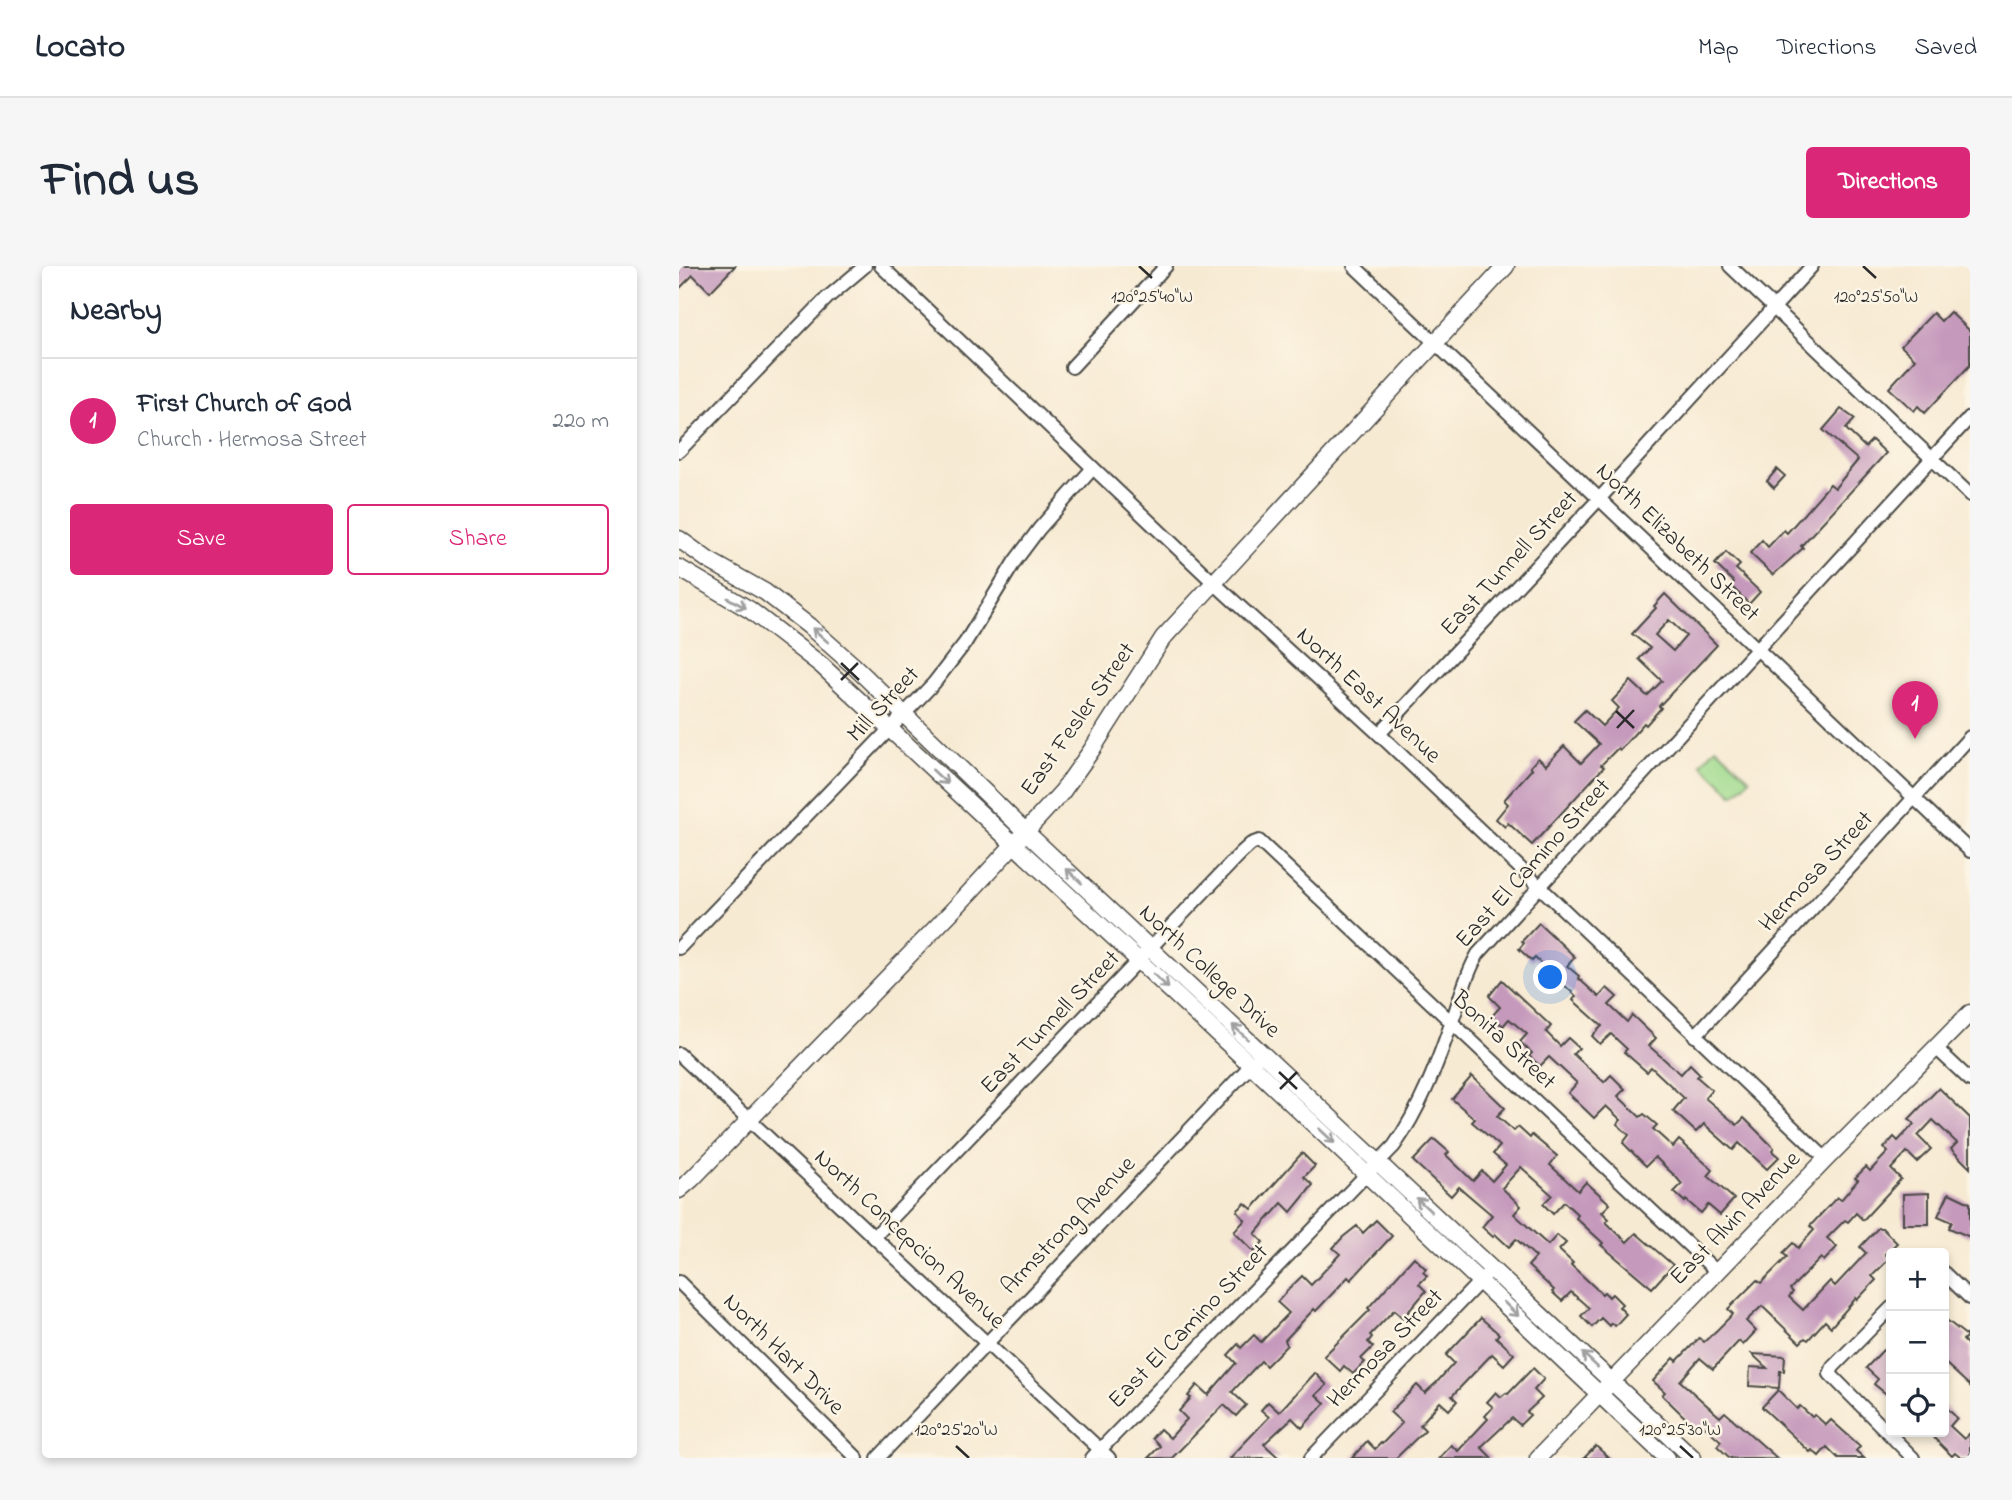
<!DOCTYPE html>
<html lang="en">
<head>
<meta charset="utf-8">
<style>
	body { margin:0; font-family:"Indie Flower",sans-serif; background:#f6f6f7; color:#1f2937 }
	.controls { position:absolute; right:21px; bottom:21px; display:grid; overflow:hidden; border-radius:7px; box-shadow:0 4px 10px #0003 }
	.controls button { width:63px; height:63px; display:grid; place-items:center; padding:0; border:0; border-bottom:2px solid #e0e1e3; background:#fff; color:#1f2937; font:35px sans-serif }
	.you { position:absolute; left:872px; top:712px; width:24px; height:24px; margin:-18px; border:5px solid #fff; border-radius:50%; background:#1a73e8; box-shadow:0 0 0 10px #1a73e833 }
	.badge { display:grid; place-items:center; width:46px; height:46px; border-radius:50%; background:#db2777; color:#fff; font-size:23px; font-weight:700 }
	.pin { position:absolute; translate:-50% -58px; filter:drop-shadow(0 2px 4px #0008) }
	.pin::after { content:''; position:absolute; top:37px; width:24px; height:21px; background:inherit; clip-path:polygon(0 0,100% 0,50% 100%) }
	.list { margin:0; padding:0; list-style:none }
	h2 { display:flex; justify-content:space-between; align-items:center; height:91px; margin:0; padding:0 28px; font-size:30px }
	h2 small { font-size:23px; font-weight:400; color:#747a83 }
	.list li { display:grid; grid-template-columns:46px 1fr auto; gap:21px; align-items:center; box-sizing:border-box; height:126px; padding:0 28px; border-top:2px solid #e0e1e3 }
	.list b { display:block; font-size:26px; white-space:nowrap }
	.list p { margin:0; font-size:23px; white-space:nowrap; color:#747a83 }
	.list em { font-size:23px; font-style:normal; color:#747a83 }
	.actions { display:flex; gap:14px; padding:21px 28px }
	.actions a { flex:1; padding:16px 0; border:2px solid #db2777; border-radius:7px; text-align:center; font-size:24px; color:#db2777 }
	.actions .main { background:#db2777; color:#fff }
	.icon { flex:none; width:38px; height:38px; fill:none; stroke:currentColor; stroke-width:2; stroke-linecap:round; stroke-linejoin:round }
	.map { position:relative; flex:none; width:1291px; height:1192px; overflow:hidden; border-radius:7px }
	header { display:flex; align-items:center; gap:42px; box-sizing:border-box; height:98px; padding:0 35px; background:#fff; border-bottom:2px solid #e0e1e3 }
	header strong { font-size:33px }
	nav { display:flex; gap:38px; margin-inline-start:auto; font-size:24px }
	.intro { display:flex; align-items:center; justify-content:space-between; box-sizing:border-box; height:168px; padding:0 42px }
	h1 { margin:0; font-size:49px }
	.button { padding:18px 32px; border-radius:7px; background:#db2777; color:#fff; font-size:24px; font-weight:700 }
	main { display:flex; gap:42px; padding:0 42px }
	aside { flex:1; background:#fff; border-radius:7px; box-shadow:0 4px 10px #0003 }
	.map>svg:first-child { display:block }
	.green { fill:#a0db8f; stroke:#66835d; stroke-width:2 }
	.building { fill:#c599bc; fill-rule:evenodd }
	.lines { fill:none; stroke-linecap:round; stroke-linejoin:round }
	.minor-casing { stroke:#4a4844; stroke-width:16 }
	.tertiary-casing { stroke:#4a4844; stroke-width:19 }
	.minor { stroke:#fff; stroke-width:12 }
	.tertiary { stroke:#fff; stroke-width:16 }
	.oneway { stroke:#a0a0a0 }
	.ticks { fill:none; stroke:#2b2b2b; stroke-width:2.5 }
	.labels { text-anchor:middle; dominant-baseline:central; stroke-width:5; stroke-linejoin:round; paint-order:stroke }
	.street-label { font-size:24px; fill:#2b2b2b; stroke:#fcf5e5 }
	.ticks-label { font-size:18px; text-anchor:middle; fill:#2b2b2b; stroke:#fcf5e5; stroke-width:5; stroke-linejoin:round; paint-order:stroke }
</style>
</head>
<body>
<header>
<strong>Locato</strong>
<nav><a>Map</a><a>Directions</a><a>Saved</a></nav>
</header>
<div class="intro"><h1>Find us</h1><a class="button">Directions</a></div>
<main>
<aside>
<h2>Nearby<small></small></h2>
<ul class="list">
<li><span class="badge">1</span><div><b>First Church of God</b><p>Church · Hermosa Street</p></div><em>220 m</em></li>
</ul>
<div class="actions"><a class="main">Save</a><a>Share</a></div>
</aside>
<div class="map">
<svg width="1291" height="1192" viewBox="0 0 1291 1192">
	<rect width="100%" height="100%" fill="#fcf5e5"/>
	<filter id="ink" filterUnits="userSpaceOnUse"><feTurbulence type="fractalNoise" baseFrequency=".0143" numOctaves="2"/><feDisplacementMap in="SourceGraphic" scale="14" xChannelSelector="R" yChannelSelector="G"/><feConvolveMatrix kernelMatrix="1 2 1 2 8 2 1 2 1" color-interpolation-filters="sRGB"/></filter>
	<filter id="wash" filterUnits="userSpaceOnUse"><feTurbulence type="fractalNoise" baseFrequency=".00686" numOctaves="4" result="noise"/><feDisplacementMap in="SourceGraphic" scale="28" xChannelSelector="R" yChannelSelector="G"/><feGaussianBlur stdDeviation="1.57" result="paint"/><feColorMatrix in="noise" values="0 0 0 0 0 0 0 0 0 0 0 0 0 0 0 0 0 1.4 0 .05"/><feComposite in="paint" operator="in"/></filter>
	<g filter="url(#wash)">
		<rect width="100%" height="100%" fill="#f7ead3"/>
		<path class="green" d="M1037,481L1071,513L1055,529L1022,498Z"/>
		<g id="blocks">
			<g class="building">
				<path d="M0,0H56L31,26L14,9L0,23Z"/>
				<path d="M1271,46L1291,65V99L1246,147L1239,140L1235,145L1210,122L1236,93L1222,80L1254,47L1262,55Z"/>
				<path d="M1162,143L1176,153L1167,163L1186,181L1193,174L1207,187L1122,280L1124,282L1094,309L1071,287L1083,274L1089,281L1105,264L1108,267L1151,218L1156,222L1179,194L1144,164Z"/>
				<path d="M1098,203L1106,210L1095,222L1088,215Z"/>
				<path d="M1047,286L1061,299L1057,303L1081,326L1070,338L1052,320L1055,316L1036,298Z"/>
				<path d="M986,328L1038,379L980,440L982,442L967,459L965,457L941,484L939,482L922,499L925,501L853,579L829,557L826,561L817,553L829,538L825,534L853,503L851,501L859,492L867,499L885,480L902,497L920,478L895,455L906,444L923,460L940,442L933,435L952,415L968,430L983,415L960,393L971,382L953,368L977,342L975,340ZM990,354L1007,370L994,385L976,369Z"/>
				<path d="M860,657L896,691L888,700L900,710L899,712L920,731L928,722L938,731L930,739L948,756L953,749L977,772L970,780L1002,808L1011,798L1021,808L1018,811L1033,824L1026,832L1058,859L1065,852L1095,882L1093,885L1100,891L1088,903L1060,877L1054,884L1025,858L1017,866L994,845L1005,832L972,801L968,806L945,786L948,783L932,768L921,778L913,770L923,760L894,734L897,730L856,692L853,695L840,683L845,677L843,675Z"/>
				<path d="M823,714L872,760L867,766L881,780L889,772L900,782L894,788L925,816L932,809L946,823L939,830L961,851L965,848L978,859L974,863L994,881L1000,874L1034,904L1029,910L1055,933L1041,949L1029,939L1022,947L1007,934L1006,936L995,926L1003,918L997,911L976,891L967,900L944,877L950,869L938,858L942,854L927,840L915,852L889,827L898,817L870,791L861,800L850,790L853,787L841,776L848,768L830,753L824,760L813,750L821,741L810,730Z"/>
				<path d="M793,810L826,842L818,850L835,865L839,861L851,872L853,869L878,890L871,899L899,925L907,916L931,938L923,946L930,953L927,956L932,961L948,976L957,967L994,999L973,1022L922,979L924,977L897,952L899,949L885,936L874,948L864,938L873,929L842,901L823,922L842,940L835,948L869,979L878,969L887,977L880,984L894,997L892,999L923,1028L925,1026L930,1031L933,1028L943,1038L940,1041L947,1048L936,1060L932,1057L930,1060L922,1052L913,1061L902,1050L910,1042L892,1026L883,1035L873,1026L875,1024L849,1000L857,991L837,973L830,981L816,968L814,971L803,961L813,949L780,921L772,930L734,895L755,873L770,886L767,889L794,915L803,905L813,915L827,899L814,888L821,880L793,856L796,853L773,833Z"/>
				<path d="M1260,822L1291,852V902L1272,883L1278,877L1254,854L1239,870L1252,883L1238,896L1228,886L1212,903L1222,913L1184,954L1177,947L1169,956L1166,954L1148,972L1158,981L1145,995L1142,992L1111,1023L1114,1026L1110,1031L1124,1044L1151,1015L1156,1020L1187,987L1181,981L1199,962H1203L1218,977L1206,988L1211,992L1193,1010L1197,1014L1178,1034L1177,1032L1152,1061L1146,1055L1129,1074L1126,1072L1121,1077L1083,1040L1067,1055L1077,1065L1064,1079L1060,1075L1034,1103L1021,1092L1001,1115L1041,1151L1046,1146L1098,1192H1051L1038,1180L1042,1175L1024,1159L1019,1164L983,1129L986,1126L974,1115L995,1092L998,1095L1020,1072L1025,1076L1038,1064L1054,1048L1049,1043L1078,1014L1082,1017L1108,991L1104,987L1114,977L1119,982L1135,964L1131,960L1158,931L1162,934L1179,914L1176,912L1187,901L1191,905L1209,886L1205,882L1215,871L1219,875L1235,858L1230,853Z"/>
				<path d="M623,887L636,900L625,911L634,919L612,946L603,937L586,956L576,968L584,976L575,986L555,966L566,954L558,945L566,937L573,943Z"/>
				<path d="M1250,927V958H1224V928Z"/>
				<path d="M1270,927L1291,937V971L1270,962L1273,956L1259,950Z"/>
				<path d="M697,954L713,970L672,1014L669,1011L637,1045L635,1043L606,1074L608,1079L587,1100L582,1095L553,1126L567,1139L557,1150L545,1139L493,1192H469L481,1180L473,1172L481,1163L491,1172L508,1153L500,1145L512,1132L509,1130L518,1119L529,1129L557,1097L549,1089L559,1078L562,1082L575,1069L582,1076L610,1047L598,1036L610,1023L623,1010L632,1019L661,988L654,982L664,971L678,960L684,967Z"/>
				<path d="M735,991L747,1003L744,1006L748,1010L740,1018L747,1025L724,1052L715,1044L691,1069L693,1071L689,1076L694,1081L682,1093L686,1096L674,1108L665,1100L661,1105L645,1090L691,1044L689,1042Z"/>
				<path d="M802,1052L820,1068L817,1071L835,1088L825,1099L813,1088L773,1130L778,1135L770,1144L761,1136L741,1159L746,1164L717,1192H673L688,1175L696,1183L702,1177L703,1178L723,1157L711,1146L738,1119L746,1127L758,1116L775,1097L767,1089Z"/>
				<path d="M1265,1052L1288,1070L1284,1074L1291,1081V1120L1265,1096Z"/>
				<path d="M1204,1084L1212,1091V1132L1195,1118L1199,1113L1187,1102Z"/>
				<path d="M1073,1088L1106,1090L1105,1105H1101L1100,1122L1070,1120L1071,1101L1088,1102Z"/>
				<path d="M854,1102L865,1113L855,1124L863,1132L848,1146L851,1149L841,1159L833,1152L802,1181L813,1192H760L772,1179L779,1185L809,1153L806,1150L814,1141L808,1136L817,1126L822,1131L827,1127L829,1128Z"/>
				<path d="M636,1107L648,1119L637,1129L646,1137L623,1162L613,1152L585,1178L600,1192H551L590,1151L582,1144L589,1136L600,1146Z"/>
				<path d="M1099,1124L1118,1143L1121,1140L1133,1151L1136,1149L1147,1159L1152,1154L1181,1180L1177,1185L1185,1192H1159L1148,1181L1140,1190L1133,1184L1131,1186L1083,1141Z"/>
				<path d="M1265,1139L1278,1152L1271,1160L1285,1173L1291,1167V1192H1282L1276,1187L1273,1190L1249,1166H1265Z"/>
				<path d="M917,1180L930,1192H905Z"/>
			</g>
		</g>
	</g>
	<g filter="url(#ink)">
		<use href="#blocks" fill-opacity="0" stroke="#4a4844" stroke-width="2"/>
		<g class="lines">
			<g class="minor-casing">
				<g id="minor">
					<path d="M202,0L534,316L700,468L1147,893"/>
					<path d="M675,0L1291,585"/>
					<path d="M1051,0L1291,229"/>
					<path d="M393,101L487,0"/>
					<path d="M0,185L148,32L186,0"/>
					<path d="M700,468L921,232L1133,0"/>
					<path d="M0,682L255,417L286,377L336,295L360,263L414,202"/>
					<path d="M1016,770L1291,471"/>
					<path d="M1257,782L1291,814"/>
					<path d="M0,788L430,1192"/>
					<path d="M195,971L561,588L572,578L580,575L1038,1006"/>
					<path d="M1265,1007L1291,1032"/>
					<path d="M0,1016L178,1192"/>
					<path d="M1212,1042L1154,1101L1151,1108L1234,1192"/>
					<path d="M199,1192L576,795"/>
					<path d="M413,1192L715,880C741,843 757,801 772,758C781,734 786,710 799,688L1291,151"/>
					<path d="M632,1192L806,1010"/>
				</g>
			</g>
			<g class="tertiary-casing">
				<g id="tertiary">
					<path d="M0,273L29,294L86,326L130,360L175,400L347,566L1014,1192"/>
					<path d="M0,302L71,344L142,399L572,799L988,1192"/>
					<path d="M0,924L13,913L278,640L383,526L412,485L484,372L827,0"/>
					<path d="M859,1192L1147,893L1291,747"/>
				</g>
			</g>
			<use href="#minor" class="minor"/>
			<use href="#tertiary" class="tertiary"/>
		</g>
		<defs><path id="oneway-shaft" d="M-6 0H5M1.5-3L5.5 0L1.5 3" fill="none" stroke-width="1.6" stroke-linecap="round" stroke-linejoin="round" transform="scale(1.75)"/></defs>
		<g class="oneway">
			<use href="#oneway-shaft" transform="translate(58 337) rotate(29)"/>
			<use href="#oneway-shaft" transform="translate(141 369) rotate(-138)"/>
			<use href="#oneway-shaft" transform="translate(261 511) rotate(43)"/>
			<use href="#oneway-shaft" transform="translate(395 610) rotate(-137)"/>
			<use href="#oneway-shaft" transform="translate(482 715) rotate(43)"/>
			<use href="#oneway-shaft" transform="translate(561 766) rotate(-137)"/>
			<use href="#oneway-shaft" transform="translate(648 870) rotate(43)"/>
			<use href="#oneway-shaft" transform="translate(745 939) rotate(-137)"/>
			<use href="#oneway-shaft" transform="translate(832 1043) rotate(44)"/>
			<use href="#oneway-shaft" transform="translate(911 1094) rotate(-137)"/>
		</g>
	</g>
	<path class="ticks" d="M460,0L473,12M1184,0L1197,12M162,397L180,414M162,414L179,397M937,445L955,462M938,462L955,444M600,806L618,823M601,823L618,806M277,1180L290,1192M1001,1180L1014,1192"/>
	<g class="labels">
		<g class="street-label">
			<text transform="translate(998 277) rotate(44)">North Elizabeth Street</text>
			<text transform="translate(831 298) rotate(-47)">East Tunnell Street</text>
			<text transform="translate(689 430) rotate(43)">North East Avenue</text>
			<text transform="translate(205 439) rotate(-47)">Mill Street</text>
			<text transform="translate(400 454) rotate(-55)">East Fesler Street</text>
			<text transform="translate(855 598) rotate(-48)">East El Camino Street</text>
			<text transform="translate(1138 606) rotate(-47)">Hermosa Street</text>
			<text transform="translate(530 706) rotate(43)">North College Drive</text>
			<text transform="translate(372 757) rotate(-46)">East Tunnell Street</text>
			<text transform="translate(824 775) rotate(43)">Bonita Street</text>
			<text transform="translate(1057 953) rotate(-46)">East Alvin Avenue</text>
			<text transform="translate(390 960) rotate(-46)">Armstrong Avenue</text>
			<text transform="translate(230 974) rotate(43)">North Concepcion Avenue</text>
			<text transform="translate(510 1061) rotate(-46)">East El Camino Street</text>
			<text transform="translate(707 1083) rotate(-46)">Hermosa Street</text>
			<text transform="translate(104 1089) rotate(45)">North Hart Drive</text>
		</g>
	</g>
	<g class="ticks-label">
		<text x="473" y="36">120°25'40"W</text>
		<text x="1197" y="36">120°25'50"W</text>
		<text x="277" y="1169">120°25'20"W</text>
		<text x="1001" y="1169">120°25'30"W</text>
	</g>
</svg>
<div class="controls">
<button>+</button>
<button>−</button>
<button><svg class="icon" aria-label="locate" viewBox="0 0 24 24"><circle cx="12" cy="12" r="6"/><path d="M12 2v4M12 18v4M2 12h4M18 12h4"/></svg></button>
</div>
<div class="you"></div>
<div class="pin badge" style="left:1236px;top:473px">1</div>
</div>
</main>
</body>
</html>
